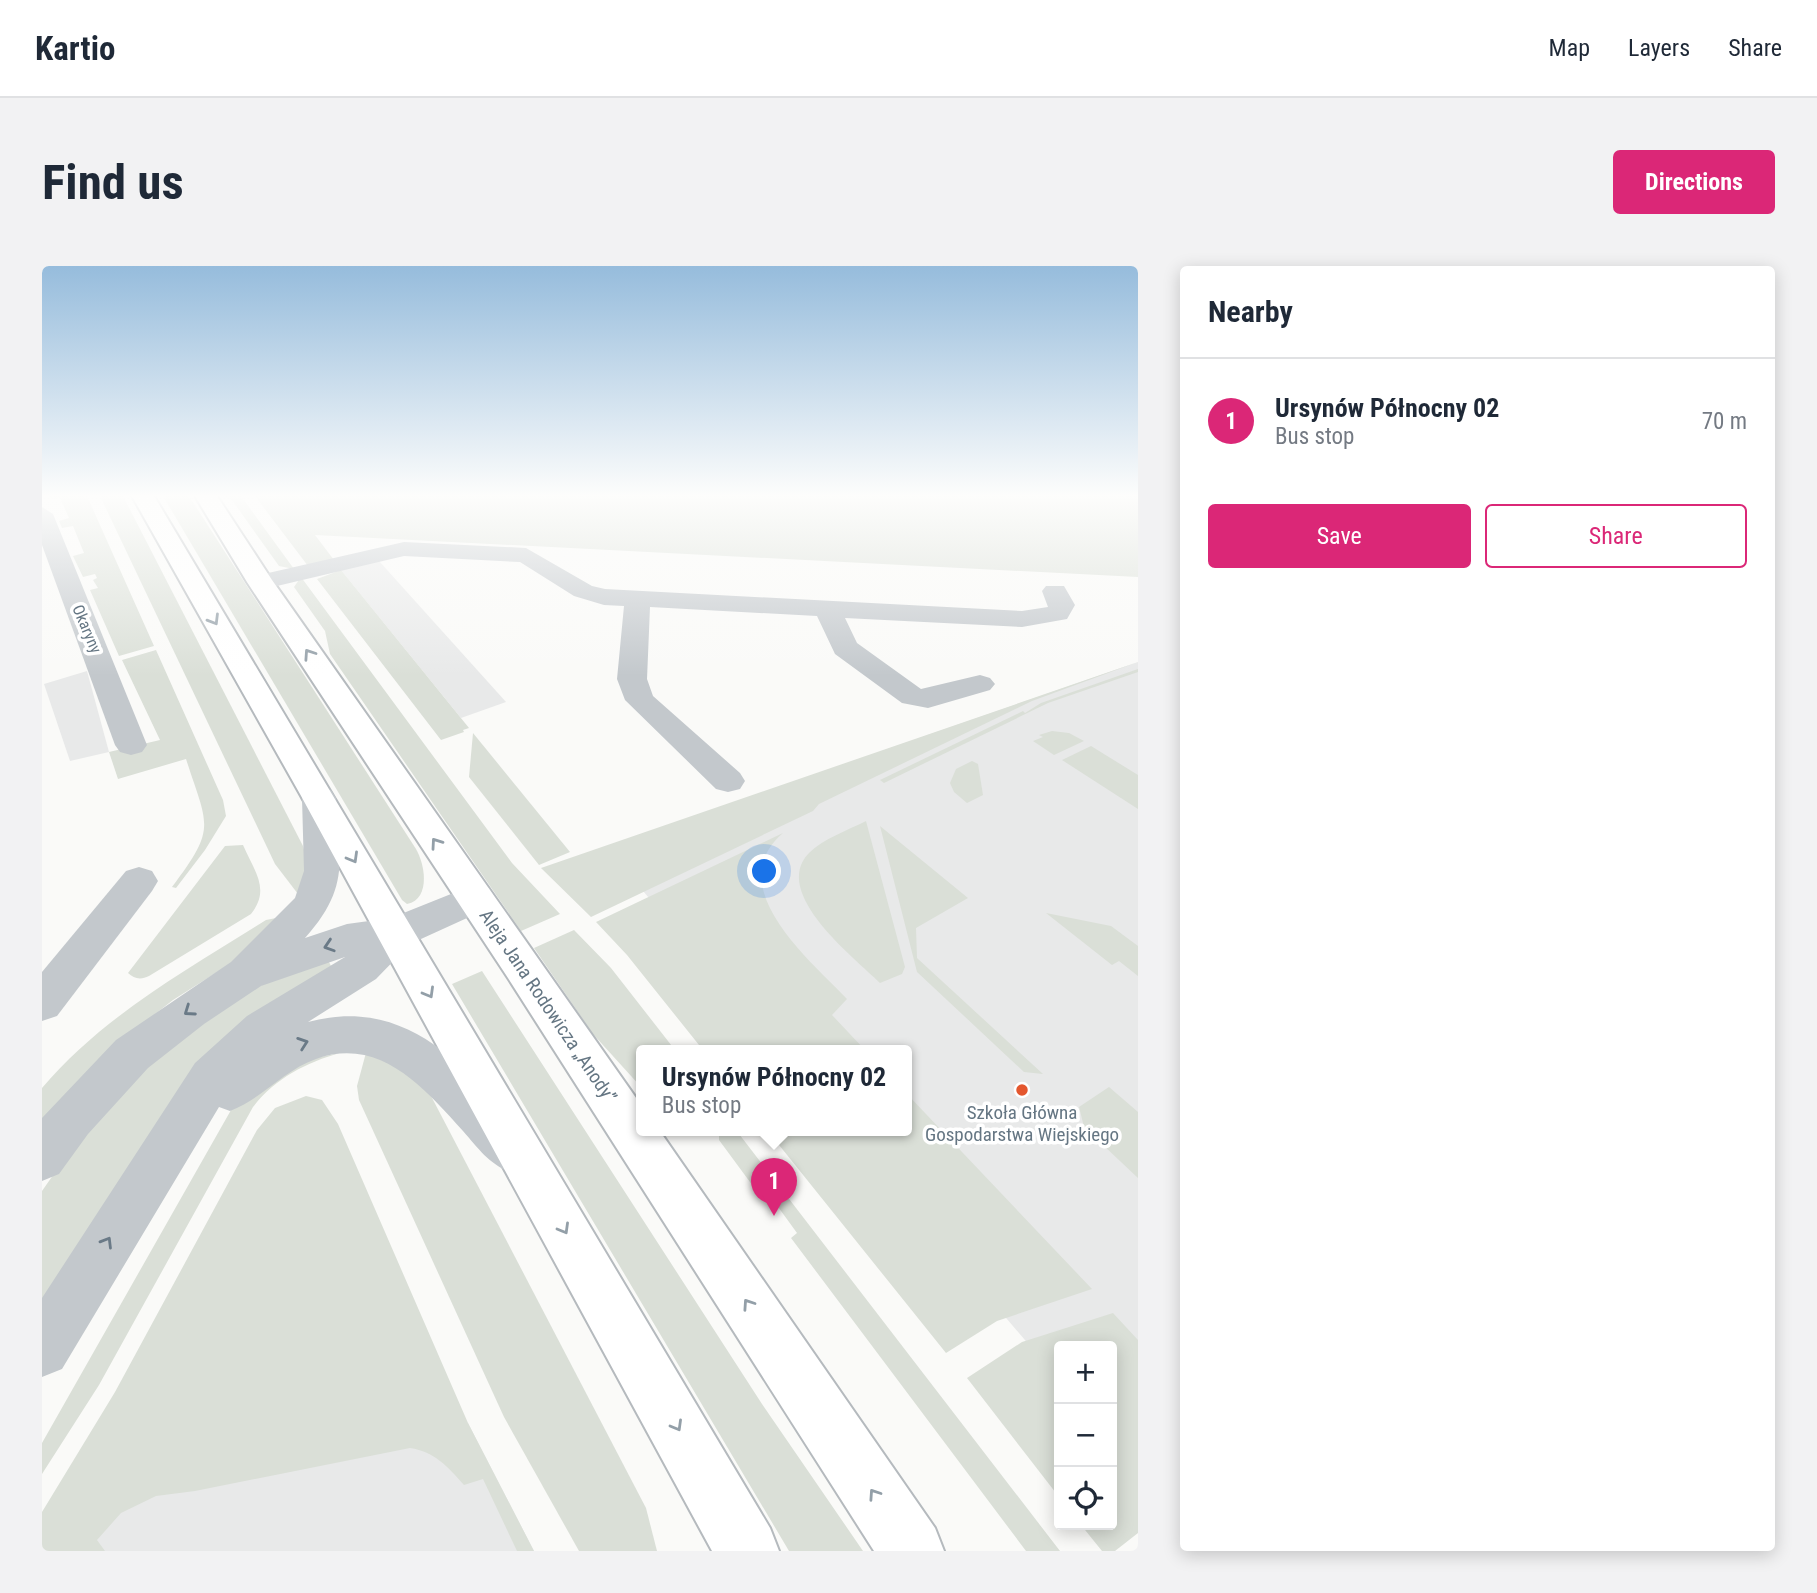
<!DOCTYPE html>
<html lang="en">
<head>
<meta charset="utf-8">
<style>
	body { margin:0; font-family:"Roboto Condensed",sans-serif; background:#f2f2f3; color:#1f2937 }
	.controls { position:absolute; right:21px; bottom:21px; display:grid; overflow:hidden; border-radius:7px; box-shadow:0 4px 18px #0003 }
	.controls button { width:63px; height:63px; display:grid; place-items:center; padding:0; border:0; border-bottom:2px solid #e0e1e3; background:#fff; color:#1f2937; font:35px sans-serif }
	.you { position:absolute; left:723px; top:606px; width:24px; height:24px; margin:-18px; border:5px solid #fff; border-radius:50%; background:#1a73e8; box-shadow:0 0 0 10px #1a73e833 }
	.badge { display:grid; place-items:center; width:46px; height:46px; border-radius:50%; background:#db2777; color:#fff; font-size:23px; font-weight:700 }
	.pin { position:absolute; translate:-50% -58px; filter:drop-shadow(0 2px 4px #0008) }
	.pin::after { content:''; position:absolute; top:37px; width:24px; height:21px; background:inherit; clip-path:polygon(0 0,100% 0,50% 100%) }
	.popup { position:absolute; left:594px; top:779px; width:276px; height:91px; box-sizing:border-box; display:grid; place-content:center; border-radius:7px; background:#fff; filter:drop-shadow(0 2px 5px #0005); font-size:23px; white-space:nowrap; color:#747a83 }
	.popup b { font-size:26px; color:#1f2937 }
	.popup::after { content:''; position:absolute; left:50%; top:100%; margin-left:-14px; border:14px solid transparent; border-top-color:#fff }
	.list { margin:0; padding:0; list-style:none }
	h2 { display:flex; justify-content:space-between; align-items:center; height:91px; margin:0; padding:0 28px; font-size:30px }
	h2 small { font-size:23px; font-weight:400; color:#747a83 }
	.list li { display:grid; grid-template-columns:46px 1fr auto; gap:21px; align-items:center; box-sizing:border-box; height:126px; padding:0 28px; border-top:2px solid #e0e1e3 }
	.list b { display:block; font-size:26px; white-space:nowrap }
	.list p { margin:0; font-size:23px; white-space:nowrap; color:#747a83 }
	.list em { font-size:23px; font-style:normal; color:#747a83 }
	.actions { display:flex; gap:14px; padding:21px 28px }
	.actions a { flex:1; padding:16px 0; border:2px solid #db2777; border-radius:7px; text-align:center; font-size:24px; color:#db2777 }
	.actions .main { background:#db2777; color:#fff }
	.icon { flex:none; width:38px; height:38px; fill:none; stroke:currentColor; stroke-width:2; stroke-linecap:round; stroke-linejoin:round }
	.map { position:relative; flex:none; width:1096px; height:1285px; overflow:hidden; border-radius:7px }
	header { display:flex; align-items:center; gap:42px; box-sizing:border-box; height:98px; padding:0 35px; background:#fff; border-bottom:2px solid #e0e1e3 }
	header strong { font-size:33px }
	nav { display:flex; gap:38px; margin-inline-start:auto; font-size:24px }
	.intro { display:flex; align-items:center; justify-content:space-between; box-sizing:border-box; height:168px; padding:0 42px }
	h1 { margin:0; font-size:49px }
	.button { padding:18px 32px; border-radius:7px; background:#db2777; color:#fff; font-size:24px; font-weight:700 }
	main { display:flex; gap:42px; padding:0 42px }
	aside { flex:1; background:#fff; border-radius:7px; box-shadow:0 4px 18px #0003 }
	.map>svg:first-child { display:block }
	.built { fill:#e8e9e9 }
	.green { fill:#dadfd7 }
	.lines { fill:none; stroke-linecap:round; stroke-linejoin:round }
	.major-casing { stroke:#b5babe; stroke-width:4 }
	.minor { fill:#c3c8cc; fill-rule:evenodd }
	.major { fill:#fff; fill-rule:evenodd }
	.oneway { stroke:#939fa8 }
	.oneway2 { stroke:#6a7a87 }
	.poi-dot { fill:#e4572e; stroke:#fff; stroke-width:2.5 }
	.labels { text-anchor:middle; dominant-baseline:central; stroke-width:7; stroke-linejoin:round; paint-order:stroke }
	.far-street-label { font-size:16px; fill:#657683; stroke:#fff }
	.street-label { font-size:19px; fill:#657683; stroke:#fff }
	.poi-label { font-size:19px; fill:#657683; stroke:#fff }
</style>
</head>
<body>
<header>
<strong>Kartio</strong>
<nav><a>Map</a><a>Layers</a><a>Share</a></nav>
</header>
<div class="intro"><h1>Find us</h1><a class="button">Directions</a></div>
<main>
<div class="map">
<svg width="1096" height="1285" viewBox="0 0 1096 1285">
	<rect width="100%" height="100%" fill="#fafaf8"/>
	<g class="built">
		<path d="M337,295L464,436L419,452L299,304Z"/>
		<path d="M1096,396V1207L1070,1080H1017V1114L804,864H865V784H735L564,581Z"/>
		<path d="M45,405L67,486L28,495L2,418Z"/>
		<path d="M426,1157L492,1285H0V1246Z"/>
	</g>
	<g class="green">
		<path d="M7,230H45L112,380L77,390L48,324L56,322L51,314L55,312L53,308L41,311L31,290L42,287L31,260L20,262L17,255L27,252L18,232L9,233Z"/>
		<path d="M58,230H81L261,580L266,598L256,628L233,598Z"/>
		<path d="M121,230H147L374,583C383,598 389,633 365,638L360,634Z"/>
		<path d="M183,230H199L252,303L237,300L190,234Z"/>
		<path d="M213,230H1096V311L273,269L292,294L266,300Z"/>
		<path d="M299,304L427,462L421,464L422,466L399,474L275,313Z"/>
		<path d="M259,311L470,597L518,648L479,665L288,388L283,365L252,321Z"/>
		<path d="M114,384L181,534L184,550L163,584L134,622L130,621C175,561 166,561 144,493L76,513L67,486L118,474L80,394Z"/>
		<path d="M1096,396L990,435L777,538L771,545L549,651L499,602Z"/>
		<path d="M1096,403V406L1006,437L842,517L838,514L981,445L983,447L999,437Z"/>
		<path d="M1010,465L1027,467L1042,475L1012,489L991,475L1001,471L997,469Z"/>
		<path d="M431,467L528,586L497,599L427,511Z"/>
		<path d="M1049,480L1096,509V543L1020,494Z"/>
		<path d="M930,495L936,498L941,529L925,537L912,526L908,517L914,503Z"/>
		<path d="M824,555L863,701L860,708L838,717C813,692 728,627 767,587C781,573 806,564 824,555Z"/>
		<path d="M838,560L926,632L874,662L875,692L1001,808L982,806L875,706Z"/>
		<path d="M741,567C678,621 769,695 805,733L790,749L823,784H661L585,689L554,656Z"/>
		<path d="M201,579C212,605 229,623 209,648L107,710C99,714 92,713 86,707L183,580Z"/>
		<path d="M1004,647L1069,660L1096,680V710L1077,695L1070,699Z"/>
		<path d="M234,652L202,689L131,734L85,770L0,853V822C62,749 145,704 224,654Z"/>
		<path d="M532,664L569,702L633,784H599V821L551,768L492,682Z"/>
		<path d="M284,690L290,702L226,738L0,1040V925L30,882L117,788L209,724Z"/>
		<path d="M440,705L720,1138L821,1285H747L410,718Z"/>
		<path d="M325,783L339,786L388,828L604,1242L615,1285H537L462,1151L317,834L315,820Z"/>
		<path d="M298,787C265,796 232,813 211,841L57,1119L0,1208V1177L193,837L235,799Z"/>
		<path d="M1067,821L1096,846V912L1042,861L1037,841Z"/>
		<path d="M865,828L1050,1023L955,1055L904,1087L725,864H865Z"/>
		<path d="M264,830L280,834L296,858L426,1157L492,1285H475L441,1213L422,1219C405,1200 393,1186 368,1182L153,1225L114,1230L79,1247L55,1274L63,1285H0V1246L73,1126L215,864L233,842Z"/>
		<path d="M683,864H694L1018,1285H984L749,972L755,967L726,927L719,931L677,874V868Z"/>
		<path d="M1071,1047L1096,1074V1267L1073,1285H1060L1039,1259H1070V1080H1017V1231L925,1112L980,1076Z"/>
	</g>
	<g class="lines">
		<g class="major-casing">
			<g id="major">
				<path d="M90,230H112L728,1262L737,1285H670L258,528Z"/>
				<path d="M153,230H175L230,314L599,839V864H617L893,1262L902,1285H832L466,712L205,316Z"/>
			</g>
		</g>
		<g class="minor">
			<path d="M0,241L11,248L105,479L100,486L89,489L78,486L73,479L0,279Z"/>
			<path d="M362,276L484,282L550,320L563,323L980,345L1006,341L1000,325L1004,320H1022L1033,339L1025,353L980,361L803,352L815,377L879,423L938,409L948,412L953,418L948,424L886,442L860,437L793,388L775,350L608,341L605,413L611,430L698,507L703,515L698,523L686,526L674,523L583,434L575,413L582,340L562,339L532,330L478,296L362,290L218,324L209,321L205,316L209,311Z"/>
			<path d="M277,521L289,524L294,532C298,594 308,622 263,672L305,658L349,652L434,618L447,622L453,632L447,642L368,678L334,713L266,756C345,735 397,775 449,829C466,846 483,861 492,883L485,899L468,906C447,898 436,882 421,865C382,822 338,770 274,793C242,804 220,833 188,845L177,841L20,1103L0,1111V1032L153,797L205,750L303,691L219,720L162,758L106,802L46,868L17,908L0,915V852L74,774L189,696L253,632L262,605L260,532L265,524Z"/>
			<path d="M97,601L110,605L116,615L110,625L15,750L0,755V706L84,605Z"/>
		</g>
		<use href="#major" class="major"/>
	</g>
	<defs><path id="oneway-chevron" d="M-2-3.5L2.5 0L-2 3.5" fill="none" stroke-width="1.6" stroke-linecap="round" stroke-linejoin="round" transform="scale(1.75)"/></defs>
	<g class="oneway">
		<use href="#oneway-chevron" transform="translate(172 354) rotate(59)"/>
		<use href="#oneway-chevron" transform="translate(267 388) rotate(-124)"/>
		<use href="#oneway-chevron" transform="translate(394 577) rotate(-125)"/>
		<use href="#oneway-chevron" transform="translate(311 592) rotate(60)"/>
		<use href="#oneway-chevron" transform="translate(387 727) rotate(60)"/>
		<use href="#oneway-chevron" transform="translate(522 963) rotate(60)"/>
		<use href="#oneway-chevron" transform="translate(706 1038) rotate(-124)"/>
		<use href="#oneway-chevron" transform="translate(635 1160) rotate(60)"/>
		<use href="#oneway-chevron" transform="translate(832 1228) rotate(-124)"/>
	</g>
	<g class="oneway2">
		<use href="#oneway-chevron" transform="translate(287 680) rotate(162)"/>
		<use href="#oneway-chevron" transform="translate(147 745) rotate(145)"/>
		<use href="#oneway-chevron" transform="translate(261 777) rotate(-19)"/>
		<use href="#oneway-chevron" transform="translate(65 976) rotate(-59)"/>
	</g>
	<linearGradient id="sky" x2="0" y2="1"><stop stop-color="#96bcdc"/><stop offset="0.56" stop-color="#fdfdfc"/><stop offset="1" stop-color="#fdfdfc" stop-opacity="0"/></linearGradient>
	<rect width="1096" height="410" fill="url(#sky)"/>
	<circle class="poi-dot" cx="980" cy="824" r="7"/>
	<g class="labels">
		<g class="far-street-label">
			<text transform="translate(45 363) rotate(67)">Okaryny</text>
		</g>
		<g class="street-label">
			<text transform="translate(506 740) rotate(56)">Aleja Jana Rodowicza „Anody”</text>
		</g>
		<g class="poi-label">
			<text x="980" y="846">Szkoła Główna<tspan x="980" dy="22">Gospodarstwa Wiejskiego</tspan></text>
		</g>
	</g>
</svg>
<div class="controls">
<button>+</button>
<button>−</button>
<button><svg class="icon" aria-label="locate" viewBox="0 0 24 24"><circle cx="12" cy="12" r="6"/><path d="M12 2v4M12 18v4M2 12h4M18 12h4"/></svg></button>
</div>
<div class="you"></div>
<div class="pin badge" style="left:732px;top:950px">1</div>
<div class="popup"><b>Ursynów Północny 02</b>Bus stop</div>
</div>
<aside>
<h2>Nearby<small></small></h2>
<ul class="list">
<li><span class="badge">1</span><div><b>Ursynów Północny 02</b><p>Bus stop</p></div><em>70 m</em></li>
</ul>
<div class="actions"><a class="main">Save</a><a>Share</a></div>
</aside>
</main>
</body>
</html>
